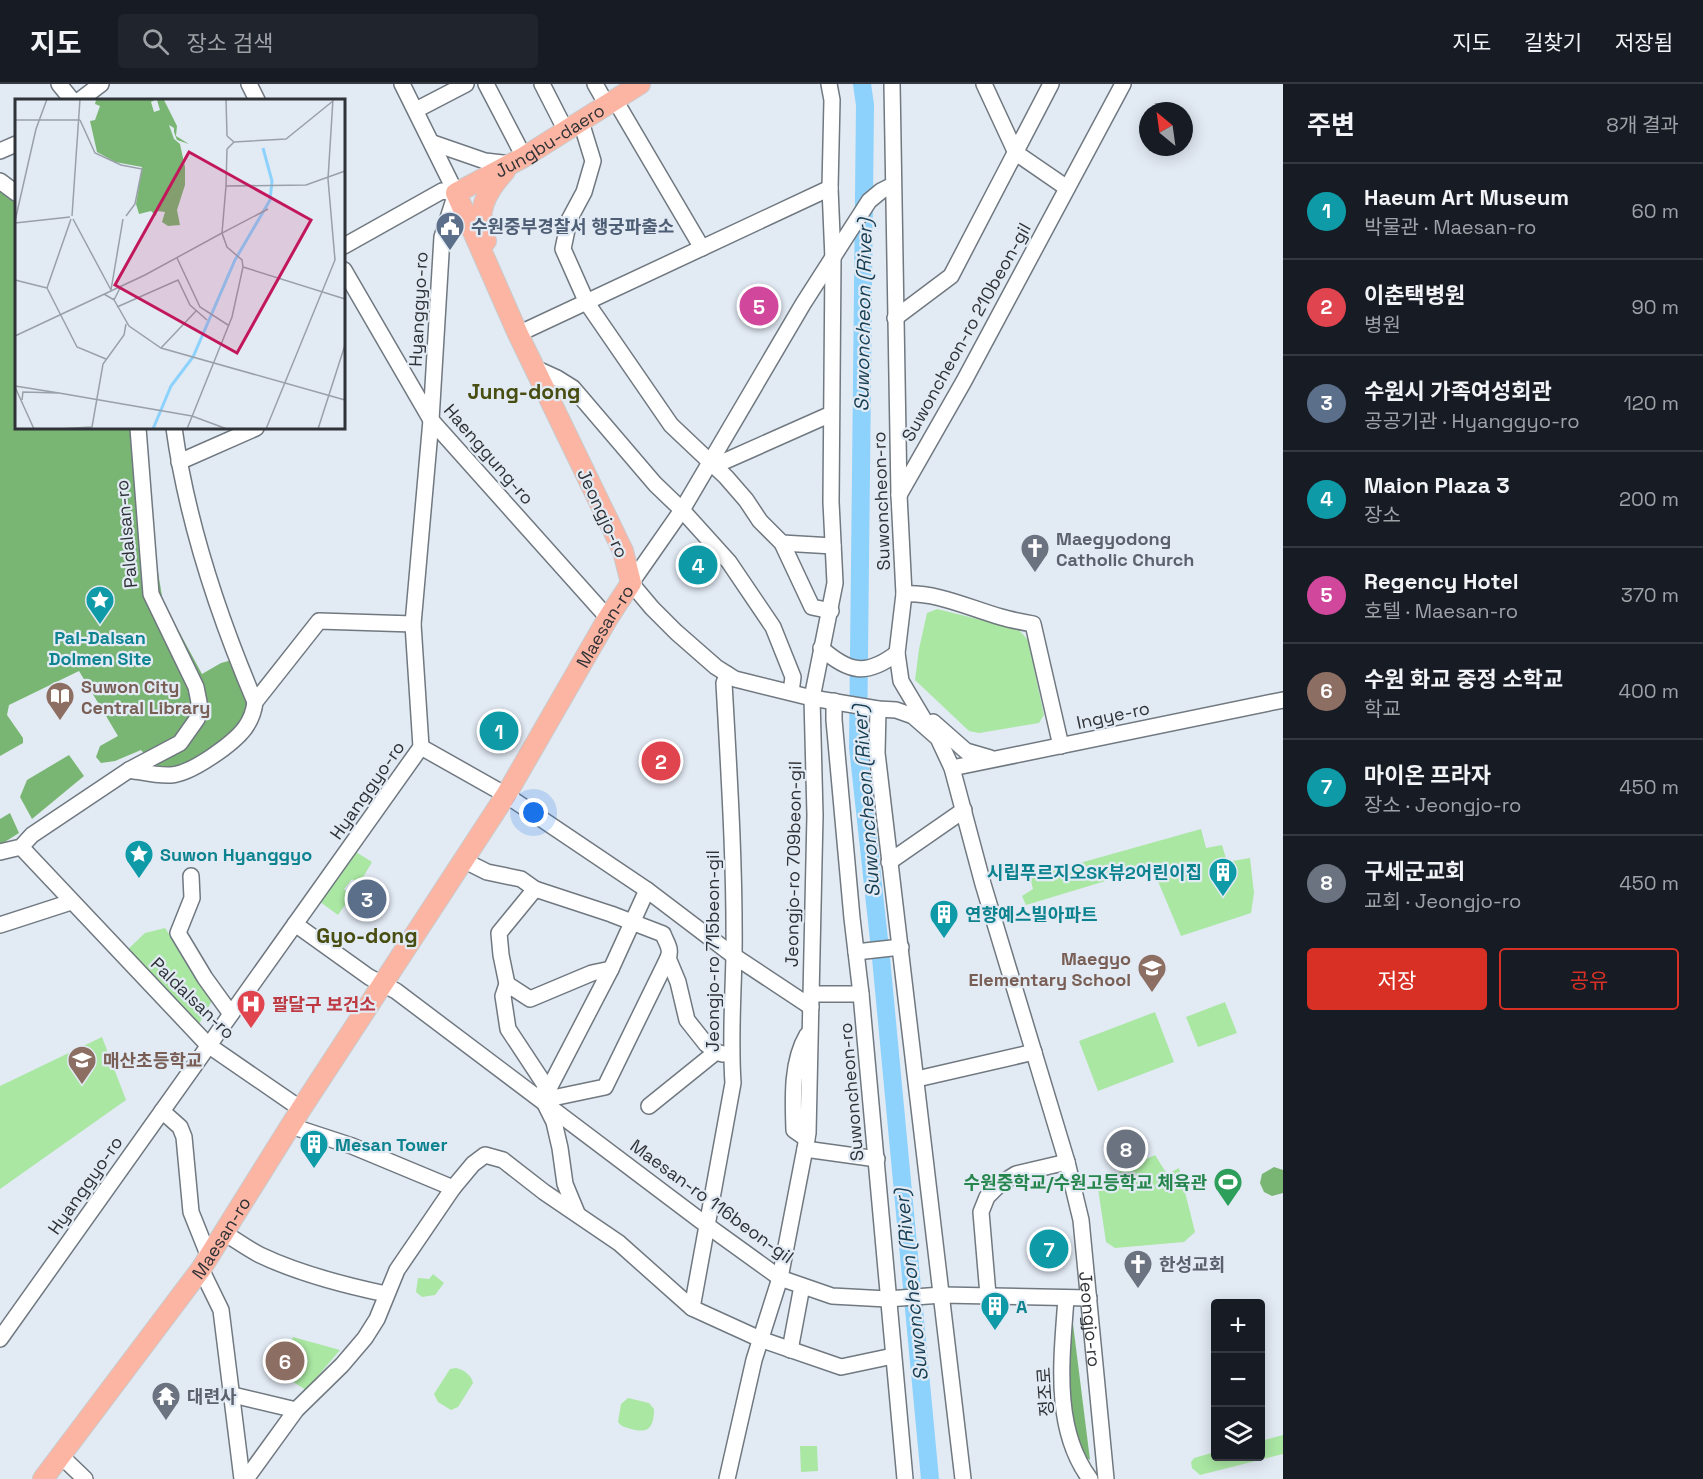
<!DOCTYPE html>
<html lang="ko">
<head>
<meta charset="utf-8">
<style>
	body { margin:0; font-family:"Space Grotesk","Noto Sans KR",sans-serif; background:#20242c; color:#f1f3f6 }
	.controls { position:absolute; right:18px; bottom:18px; display:grid; overflow:hidden; border-radius:6px; box-shadow:0 3px 15px #0003 }
	.controls button { width:54px; height:54px; display:grid; place-items:center; padding:0; border:0; border-bottom:2px solid #363941; background:#171b24; color:#f1f3f6; font:30px sans-serif }
	.compass { position:absolute; left:1139px; top:18px; width:54px; height:54px; border-radius:50%; background:#171b24; box-shadow:0 3px 15px #0003; rotate:331deg }
	.you { position:absolute; left:534px; top:729px; width:21px; height:21px; margin:-15px; border:4px solid #fff; border-radius:50%; background:#1a73e8; box-shadow:0 0 0 9px #1a73e833 }
	.badge { display:grid; place-items:center; width:39px; height:39px; border-radius:50%; background:#d93025; color:#fff; font-size:20px; font-weight:700 }
	.pin { position:absolute; translate:-50% -50%; border:3px solid #fff; box-shadow:0 2px 6px #0006 }
	.list { margin:0; padding:0; list-style:none }
	h2 { display:flex; justify-content:space-between; align-items:center; height:78px; margin:0; padding:0 24px; font-size:26px }
	h2 small { font-size:20px; font-weight:400; color:#9ea1a6 }
	.list li { display:grid; grid-template-columns:39px 1fr auto; gap:18px; align-items:center; box-sizing:border-box; height:96px; padding:0 24px; border-top:2px solid #363941 }
	.list b { display:block; font-size:22px; white-space:nowrap }
	.list p { margin:0; font-size:20px; white-space:nowrap; color:#9ea1a6 }
	.list em { font-size:20px; font-style:normal; color:#9ea1a6 }
	.actions { display:flex; gap:12px; padding:18px 24px }
	.actions a { flex:1; padding:14px 0; border:2px solid #d93025; border-radius:6px; text-align:center; font-size:21px; color:#d93025 }
	.actions .main { background:#d93025; color:#fff }
	.icon { flex:none; width:33px; height:33px; fill:none; stroke:currentColor; stroke-width:2; stroke-linecap:round; stroke-linejoin:round }
	.map { position:relative; flex:none; width:1283px; height:1395px; overflow:hidden }
	header { display:flex; align-items:center; gap:36px; box-sizing:border-box; height:84px; padding:0 30px; background:#171b24; border-bottom:2px solid #363941 }
	header strong { font-size:28px }
	nav { display:flex; gap:33px; margin-inline-start:auto; font-size:21px }
	.search { width:420px; height:54px; background:#20242c; display:flex; align-items:center; gap:15px; box-sizing:border-box; padding:0 21px; border-radius:6px; color:#9ea1a6; font-size:22px }
	main { display:flex }
	aside { flex:1; background:#171b24 }
	.map>svg:first-child { display:block }
	.green { fill:#aae7a3 }
	.forest { fill:#7ab673 }
	.lines { fill:none; stroke-linecap:round; stroke-linejoin:round }
	.river { stroke:#8dd2fc; stroke-width:18 }
	.minor-casing { stroke:#707880; stroke-width:18 }
	.major-casing { stroke:#c9cacb; stroke-width:22 }
	.minor { stroke:#fff; stroke-width:15 }
	.major { stroke:#fdb5a3; stroke-width:20 }
	.labels { text-anchor:middle; dominant-baseline:central; stroke-width:4.5; stroke-linejoin:round; paint-order:stroke }
	.street-label { font-size:18px; fill:#2f3236; stroke:#e2eaf4 }
	.service-label { font-size:18px; font-weight:bold; fill:#4e5e75; stroke:#e2eaf4; text-anchor:start }
	.worship-label { font-size:18px; font-weight:bold; fill:#5b616d; stroke:#e2eaf4; text-anchor:start }
	.culture-label { font-size:18px; font-weight:bold; fill:#0d838f; stroke:#e2eaf4; text-anchor:start }
	.education-label { font-size:18px; font-weight:bold; fill:#785e54; stroke:#e2eaf4; text-anchor:start }
	.health-label { font-size:18px; font-weight:bold; fill:#be3a42; stroke:#e2eaf4; text-anchor:start }
	.leisure-label { font-size:18px; font-weight:bold; fill:#27864d; stroke:#e2eaf4; text-anchor:end }
	.water-label { font-size:20px; font-style:italic; fill:#173e53; stroke:#e2eaf4 }
	.quarter-label { font-size:21px; font-weight:bold; fill:#484d11; stroke:#e2eaf4 }
	.inset-river { fill:none; stroke:#8dd2fc; stroke-width:3 }
	.inset-road { fill:none; stroke:#9aa0a8; stroke-width:1.5 }
	.view { fill:#c2185b; fill-opacity:0.15; stroke:#c2185b; stroke-width:3 }
	.inset-edge { fill:none; stroke:#2f3236; stroke-width:3 }
</style>
</head>
<body>
<header>
<strong>지도</strong>
<div class="search"><svg class="icon" aria-label="search" viewBox="0 0 24 24"><circle cx="10" cy="10" r="6"/><path d="M15 15l6 6"/></svg>장소 검색</div>
<nav><a>지도</a><a>길찾기</a><a>저장됨</a></nav>
</header>
<main>
<div class="map">
<svg width="1283" height="1395" viewBox="0 0 1283 1395">
	<rect width="100%" height="100%" fill="#e2eaf4"/>
	<g class="green">
		<path d="M937,525L1018,545L1028,556L1044,631L1039,639L979,649L969,647L915,596L919,565L927,529Z"/>
		<path d="M1201,745L1206,764L1222,761L1227,778L1250,774L1254,809L1251,829L1181,852L1152,783L1026,821L1022,812L1033,805L1030,793Z"/>
		<path d="M351,765L372,778L359,800L352,795L344,805L351,812L338,831L316,815Z"/>
		<path d="M165,844L213,915L198,942L124,869L145,849Z"/>
		<path d="M1225,918L1237,949L1198,963L1186,933Z"/>
		<path d="M1155,928L1174,978L1098,1007L1079,957Z"/>
		<path d="M102,953L126,1016L0,1105V1002Z"/>
		<path d="M1155,1071L1167,1090L1179,1084L1195,1148L1184,1158L1115,1164L1106,1158L1097,1098Z"/>
		<path d="M433,1190L444,1199L435,1211L422,1213L416,1208L418,1194L429,1195Z"/>
		<path d="M293,1253L340,1266L306,1306L279,1289Z"/>
		<path d="M456,1284C463,1285 472,1292 473,1299L458,1323L451,1326L438,1318L434,1310L450,1285Z"/>
		<path d="M628,1314L649,1319L654,1325C654,1343 649,1350 631,1345C625,1343 622,1343 618,1338L621,1320Z"/>
		<path d="M1283,1351V1370L1200,1391L1192,1384L1191,1378L1194,1374L1215,1368L1216,1372H1260L1261,1357Z"/>
		<path d="M800,1362H817L818,1387L801,1388Z"/>
	</g>
	<g class="forest">
		<path d="M0,104L16,117V344H134L163,518L202,590L221,579L232,576L253,626C233,656 201,672 170,686L155,681L141,666L115,677L101,679L96,673L100,662L118,652L79,587L9,621L7,631L23,654V659L0,672Z"/>
		<path d="M69,671L84,692L32,735L20,713L27,696Z"/>
		<path d="M10,729L19,749L0,761V735Z"/>
		<path d="M1274,1083L1283,1086V1109L1272,1112L1264,1108L1260,1099L1262,1090Z"/>
		<path d="M1072,1232L1090,1376L1082,1371L1074,1358L1065,1266Z"/>
	</g>
	<g class="lines">
		<path class="river" d="M862,0L865,21L858,663L881,874L930,1395"/>
		<g class="minor-casing">
			<g id="minor">
				<path d="M59,0L72,16"/>
				<path d="M249,0L257,16"/>
				<path d="M402,0L456,109"/>
				<path d="M486,0L524,73"/>
				<path d="M542,0L566,47"/>
				<path d="M595,0L607,21"/>
				<path d="M892,0L899,411L904,510L897,569L901,597L926,639"/>
				<path d="M984,0L1016,69L1067,104"/>
				<path d="M80,16L101,0"/>
				<path d="M615,16L702,164"/>
				<path d="M416,26L466,0"/>
				<path d="M581,38L593,77L584,108L569,136L563,165L587,219L671,341L726,393L746,416L760,437L782,459L812,523L831,527"/>
				<path d="M433,59L485,77L511,80"/>
				<path d="M0,67L16,60"/>
				<path d="M0,97L16,109"/>
				<path id="s1" d="M893,101L881,107L869,117L803,220L682,426L631,499L652,524L676,548L716,583L735,595L812,614L878,625L896,626L913,632L938,654L952,684L983,800L1067,1078L1081,1136L1106,1395"/>
				<path d="M344,162L442,107L456,109"/>
				<path d="M344,186L431,336L608,534"/>
				<path d="M895,234L951,192L1051,0"/>
				<path d="M518,250L830,104"/>
				<path d="M535,284L557,294L573,304L655,400L682,426L729,478L773,543L793,593L791,608"/>
				<path d="M174,344C187,438 218,531 255,618"/>
				<path d="M179,378L256,344"/>
				<path d="M710,379L723,378L831,330"/>
				<path d="M899,411L964,297L1123,0"/>
				<path d="M782,459L833,462"/>
				<path d="M904,510C937,508 969,524 1001,533C1011,536 1022,538 1033,540L1061,662"/>
				<path d="M821,564C848,588 866,593 897,569"/>
				<path d="M834,617V636L852,834L861,910L905,1395"/>
				<path d="M878,625L877,669L963,1395"/>
				<path d="M933,638L966,667L990,674"/>
				<path d="M421,663L506,711L647,806L734,872L811,923"/>
				<path d="M952,684L1283,616"/>
				<path d="M129,686C142,688 158,692 171,691C191,690 233,660 245,644C250,637 254,627 255,618L319,537L413,540"/>
				<path d="M21,763L208,961L301,1025"/>
				<path d="M0,768L21,763L32,751L129,686L180,659L197,635L199,618L196,603L151,510L138,344"/>
				<path d="M463,776L487,788L521,795L535,805L611,830L663,850C666,858 672,865 668,874L678,898L687,936L706,960L716,968"/>
				<path d="M889,778L964,726"/>
				<path d="M191,792L192,814L178,849L205,894L231,930"/>
				<path d="M535,805L499,849L501,871L507,900L530,915L592,889L611,885"/>
				<path d="M295,840L369,893L396,907L701,1137L780,1194L832,1212L887,1215L942,1211L1089,1214"/>
				<path d="M0,841L71,818"/>
				<path d="M856,868L901,863"/>
				<path d="M507,900L503,912L508,945L545,1001L543,1016L554,1038L560,1064L565,1100L577,1129"/>
				<path d="M811,910H861"/>
				<path d="M917,995L1034,968"/>
				<path d="M544,1014L611,885L647,806"/>
				<path d="M543,1016L605,1003L668,874"/>
				<path d="M649,1022L716,968L723,970"/>
				<path d="M162,1027L180,1043L184,1053L191,1128L209,1173"/>
				<path d="M291,1042L352,1062L453,1104"/>
				<path d="M807,1055L794,1046C793,1015 791,978 807,951"/>
				<path d="M805,1065L877,1075"/>
				<path d="M224,1149C236,1156 248,1165 260,1171C300,1190 343,1201 386,1210"/>
				<path d="M201,1185L221,1226L242,1395"/>
				<path d="M988,1211L981,1128L987,1113L1000,1100L1016,1090L1067,1078"/>
				<path d="M1066,1214C1062,1273 1052,1344 1090,1395"/>
				<path d="M692,1224L733,999C730,956 733,915 734,872C735,781 729,689 724,599L727,590"/>
				<path d="M0,1255L421,663L413,540L431,336L442,153L456,109"/>
				<path d="M790,1266L802,1202"/>
				<path d="M233,1311L296,1326"/>
				<path d="M61,1372L85,1395"/>
				<path d="M246,1395L296,1326L342,1281L365,1254L377,1235L397,1186L453,1104L473,1080L485,1071L503,1076L544,1108L619,1159L692,1224L760,1255L841,1283L893,1272"/>
				<path d="M727,1395L754,1276L780,1194L808,1049L815,731L812,614L835,499L831,418L833,175L830,104L832,16L829,0"/>
			</g>
		</g>
		<g class="major-casing">
			<g id="major">
				<path d="M486,157C474,129 486,108 505,87"/>
				<path id="s2" d="M43,1395L201,1185L301,1025L506,711L608,534L631,499L623,467L518,250L456,109L524,73L640,0"/>
			</g>
		</g>
		<use href="#minor" class="minor"/>
		<use href="#major" class="major"/>
	</g>
	<defs>
		<g id="civic-pin" transform="scale(1.5)"><path d="M0 17L-7.5 6A9.5 9.5 0 1 1 7.5 6Z" fill="#5c6f8a" stroke="#e2eaf4"/><path d="M-.6-6.5H3V-4.5H.6V-3L4-1V1h2V6H-6V1h2V-1L-.6-3ZM-1.2 2.5V6h2.4V2.5Z" fill="#fff"/></g>
		<g id="church-pin" transform="scale(1.5)"><path d="M0 17L-7.5 6A9.5 9.5 0 1 1 7.5 6Z" fill="#6b7280" stroke="#e2eaf4"/><path d="M-1.2-6h2.4v3.5h3.3v2.4h-3.3V6h-2.4V-.1h-3.3v-2.4h3.3Z" fill="#fff"/></g>
		<g id="sight-pin" transform="scale(1.5)"><path d="M0 17L-7.5 6A9.5 9.5 0 1 1 7.5 6Z" fill="#0f9aa8" stroke="#e2eaf4"/><path d="M0-6L1.8-2.2L6-1.7L2.9 1.2L3.7 5.4L0 3.3L-3.7 5.4L-2.9 1.2L-6-1.7L-1.8-2.2Z" fill="#fff"/></g>
		<g id="library-pin" transform="scale(1.5)"><path d="M0 17L-7.5 6A9.5 9.5 0 1 1 7.5 6Z" fill="#8d6e63" stroke="#e2eaf4"/><path d="M-6-4Q-3-5.5-.7-3.5V5Q-3 3-6 4ZM6-4Q3-5.5 .7-3.5V5Q3 3 6 4Z" fill="#fff"/></g>
		<g id="building-pin" transform="scale(1.5)"><path d="M0 17L-7.5 6A9.5 9.5 0 1 1 7.5 6Z" fill="#0f9aa8" stroke="#e2eaf4"/><path d="M-4-6H4V6H1V3H-1V6H-4ZM-2.5-4.3h1.7v1.8h-1.7ZM.8-4.3h1.7v1.8H.8ZM-2.5-1h1.7V.8h-1.7ZM.8-1h1.7V.8H.8Z" fill="#fff"/></g>
		<g id="school-pin" transform="scale(1.5)"><path d="M0 17L-7.5 6A9.5 9.5 0 1 1 7.5 6Z" fill="#8d6e63" stroke="#e2eaf4"/><path d="M0-5L7-2L0 1L-7-2ZM-4 1L0 2.5L4 1V4Q0 6-4 4Z" fill="#fff"/></g>
		<g id="hospital-pin" transform="scale(1.5)"><path d="M0 17L-7.5 6A9.5 9.5 0 1 1 7.5 6Z" fill="#e0444e" stroke="#e2eaf4"/><path d="M-5-5h3v3.5h4V-5h3V5h-3V1.5h-4V5h-3Z" fill="#fff"/></g>
		<g id="stadium-pin" transform="scale(1.5)"><path d="M0 17L-7.5 6A9.5 9.5 0 1 1 7.5 6Z" fill="#2e9e5b" stroke="#e2eaf4"/><path d="M0-5a6.5 5 0 1 0 0 10a6.5 5 0 1 0 0-10ZM-3.5-1.8h7v3.6h-7Z" fill="#fff"/></g>
		<g id="temple-pin" transform="scale(1.5)"><path d="M0 17L-7.5 6A9.5 9.5 0 1 1 7.5 6Z" fill="#6b7280" stroke="#e2eaf4"/><path d="M0-6L5-2H3V0L6.5 2.5H4V6H1.5V3h-3V6H-4V2.5H-6.5L-3 0V-2H-5Z" fill="#fff"/></g>
	</defs>
	<g fill-rule="evenodd">
		<use href="#civic-pin" x="450" y="142"/>
		<use href="#church-pin" x="1035" y="464"/>
		<use href="#sight-pin" x="100" y="516"/>
		<use href="#library-pin" x="60" y="612"/>
		<use href="#sight-pin" x="139" y="770"/>
		<use href="#building-pin" x="1223" y="788"/>
		<use href="#building-pin" x="944" y="830"/>
		<use href="#school-pin" x="1152" y="884"/>
		<use href="#hospital-pin" x="251" y="920"/>
		<use href="#school-pin" x="82" y="976"/>
		<use href="#building-pin" x="314" y="1060"/>
		<use href="#stadium-pin" x="1228" y="1098"/>
		<use href="#church-pin" x="1138" y="1180"/>
		<use href="#building-pin" x="995" y="1222"/>
		<use href="#temple-pin" x="166" y="1312"/>
	</g>
	<g class="labels">
		<g class="street-label">
			<text stroke="none"><textPath href="#s2" startOffset="1608">Jungbu-daero</textPath></text>
			<text transform="translate(418 225) rotate(-87)">Hyanggyo-ro</text>
			<text transform="translate(966 248) rotate(-61)">Suwoncheon-ro 210beon-gil</text>
			<text transform="translate(489 370) rotate(49)">Haenggung-ro</text>
			<text transform="translate(881 417) rotate(-92)">Suwoncheon-ro</text>
			<text transform="translate(603 429) rotate(65)">Jeongjo-ro</text>
			<text transform="translate(126 450) rotate(-95)">Paldalsan-ro</text>
			<text stroke="none"><textPath href="#s2" startOffset="1022">Maesan-ro</textPath></text>
			<text transform="translate(1113 631) rotate(-12)">Ingye-ro</text>
			<text transform="translate(367 706) rotate(-55)">Hyanggyo-ro</text>
			<text transform="translate(793 780) rotate(-89)">Jeongjo-ro 709beon-gil</text>
			<text transform="translate(712 867) rotate(-90)">Jeongjo-ro 715beon-gil</text>
			<text transform="translate(193 914) rotate(44)">Paldalsan-ro</text>
			<text transform="translate(851 1008) rotate(-95)">Suwoncheon-ro</text>
			<text transform="translate(85 1101) rotate(-55)">Hyanggyo-ro</text>
			<text transform="translate(712 1117) rotate(36)">Maesan-ro 116beon-gil</text>
			<text stroke="none"><textPath href="#s2" startOffset="300">Maesan-ro</textPath></text>
			<text stroke="none"><textPath href="#s1" startOffset="1440">Jeongjo-ro</textPath></text>
			<text transform="translate(1045 1308) rotate(-94)">정조로</text>
		</g>
		<g class="service-label">
			<text x="471" y="142">수원중부경찰서 행궁파출소</text>
		</g>
		<g class="worship-label">
			<text x="1056" y="454">Maegyodong<tspan x="1056" dy="21">Catholic Church</tspan></text>
			<text x="1159" y="1180">한성교회</text>
			<text x="187" y="1312">대련사</text>
		</g>
		<g class="culture-label">
			<text x="100" y="553" text-anchor="middle">Pal-Dalsan<tspan x="100" dy="21">Dolmen Site</tspan></text>
			<text x="160" y="770">Suwon Hyanggyo</text>
			<text x="1202" y="788" text-anchor="end">시립푸르지오SK뷰2어린이집</text>
			<text x="965" y="830">연향예스빌아파트</text>
			<text x="335" y="1060">Mesan Tower</text>
			<text x="1016" y="1222">A</text>
		</g>
		<g class="education-label">
			<text x="81" y="602">Suwon City<tspan x="81" dy="21">Central Library</tspan></text>
			<text x="1131" y="874" text-anchor="end">Maegyo<tspan x="1131" dy="21">Elementary School</tspan></text>
			<text x="103" y="976">매산초등학교</text>
		</g>
		<g class="health-label">
			<text x="272" y="920">팔달구 보건소</text>
		</g>
		<g class="leisure-label">
			<text x="1207" y="1098">수원중학교/수원고등학교 체육관</text>
		</g>
		<g class="water-label">
			<text transform="translate(863 231) rotate(-89)">Suwoncheon (River)</text>
			<text transform="translate(866 717) rotate(-94)">Suwoncheon (River)</text>
			<text transform="translate(911 1201) rotate(-96)">Suwoncheon (River)</text>
		</g>
		<g class="quarter-label">
			<text x="524" y="307">Jung-dong</text>
			<text x="367" y="851">Gyo-dong</text>
		</g>
	</g>
	<g transform="translate(15 15)">
		<rect width="330" height="330" fill="#e2eaf4"/>
		<path d="M81,1H140L136,3L139,13L145,11L142,1H149L162,27L161,37L174,45L162,41L159,33V29L154,26L159,40L165,45L170,68V86L162,111L165,126L153,127L147,123L150,113L142,112L141,117L136,112L124,115L121,105L127,68L100,63L82,53L75,22L80,21L85,7L80,5Z" fill="#7ab673"/>
		<path class="inset-river" d="M138,330L156,287L178,258L220,161L255,101L257,82L248,49"/>
		<path class="inset-road" d="M211,0L212,37M0,21H65M65,21L80,54L106,66L127,70L120,105L111,117M219,43L271,40L318,2M212,50L219,43L212,37M211,87L212,50M57,117L65,0M58,120L96,191M0,122L21,30L32,0M0,124L55,118M162,159L185,208L213,226M228,168L330,200M0,181L32,189M32,189L62,248L91,260M32,189L56,120M96,191L108,120M89,195L99,201L106,187M98,199L114,227L146,249L330,301M102,208L163,181L175,206L192,221M0,237L130,176L207,134L211,87L291,86L330,72M146,249L181,212M0,287L44,294M0,288L19,330M44,294L177,317L212,330M7,301L8,293L44,294M44,330L77,328L88,265L109,236L111,225M172,330L217,218L228,168L227,161L212,148L207,134L253,110M251,330L320,161L313,80L318,0M303,330L330,246"/>
		<path class="view" d="M174,53L296,121L222,254L100,186Z"/>
		<rect width="330" height="330" class="inset-edge"/>
	</g>
</svg>
<div class="controls">
<button>+</button>
<button>−</button>
<button><svg class="icon" aria-label="layers" viewBox="0 0 24 24"><path d="M12 4l9 5-9 5-9-5zM3 14l9 5 9-5"/></svg></button>
</div>
<svg class="compass" viewBox="-18 -18 36 36"><path d="M0-13l5 13h-10z" fill="#e53935"/><path d="M0 13l5-13h-10z" fill="#9ea1a6"/></svg>
<div class="you"></div>
<div class="pin badge" style="left:499px;top:647px;background:#0f9aa8">1</div>
<div class="pin badge" style="left:661px;top:677px;background:#e0444e">2</div>
<div class="pin badge" style="left:367px;top:815px;background:#5c6f8a">3</div>
<div class="pin badge" style="left:698px;top:481px;background:#0f9aa8">4</div>
<div class="pin badge" style="left:759px;top:222px;background:#d1479c">5</div>
<div class="pin badge" style="left:285px;top:1277px;background:#8d6e63">6</div>
<div class="pin badge" style="left:1049px;top:1165px;background:#0f9aa8">7</div>
<div class="pin badge" style="left:1126px;top:1065px;background:#6b7280">8</div>
</div>
<aside>
<h2>주변<small>8개 결과</small></h2>
<ul class="list">
<li><span class="badge" style="background:#0f9aa8">1</span><div><b>Haeum Art Museum</b><p>박물관 · Maesan-ro</p></div><em>60 m</em></li>
<li><span class="badge" style="background:#e0444e">2</span><div><b>이춘택병원</b><p>병원</p></div><em>90 m</em></li>
<li><span class="badge" style="background:#5c6f8a">3</span><div><b>수원시 가족여성회관</b><p>공공기관 · Hyanggyo-ro</p></div><em>120 m</em></li>
<li><span class="badge" style="background:#0f9aa8">4</span><div><b>Maion Plaza 3</b><p>장소</p></div><em>200 m</em></li>
<li><span class="badge" style="background:#d1479c">5</span><div><b>Regency Hotel</b><p>호텔 · Maesan-ro</p></div><em>370 m</em></li>
<li><span class="badge" style="background:#8d6e63">6</span><div><b>수원 화교 중정 소학교</b><p>학교</p></div><em>400 m</em></li>
<li><span class="badge" style="background:#0f9aa8">7</span><div><b>마이온 프라자</b><p>장소 · Jeongjo-ro</p></div><em>450 m</em></li>
<li><span class="badge" style="background:#6b7280">8</span><div><b>구세군교회</b><p>교회 · Jeongjo-ro</p></div><em>450 m</em></li>
</ul>
<div class="actions"><a class="main">저장</a><a>공유</a></div>
</aside>
</main>
</body>
</html>
